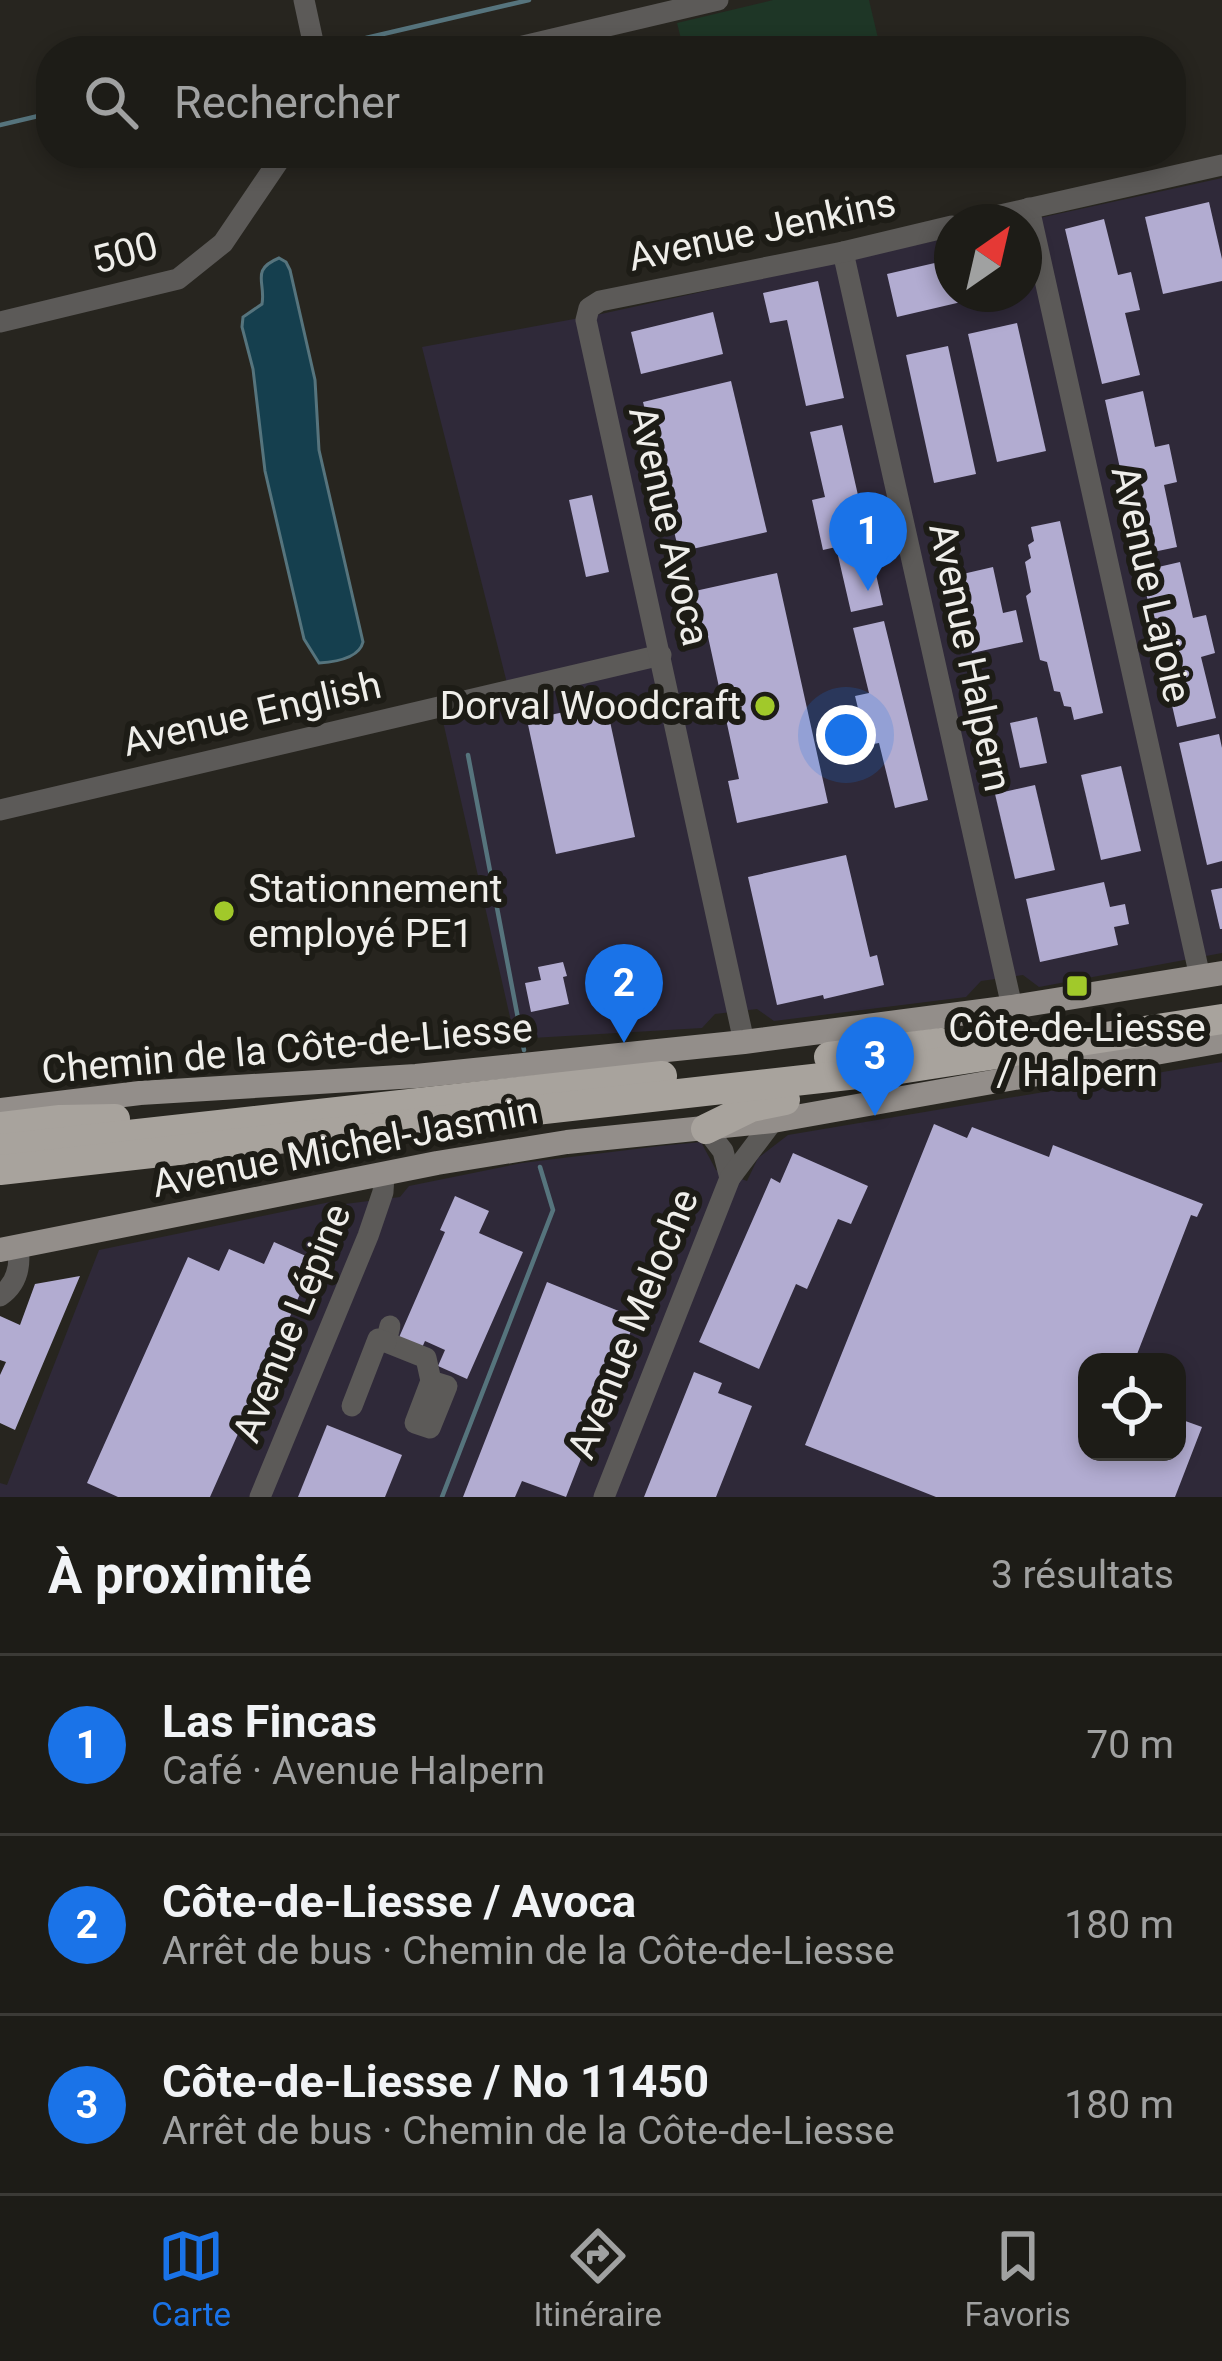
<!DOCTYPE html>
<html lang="fr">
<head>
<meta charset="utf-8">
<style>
	body { margin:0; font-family:Roboto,sans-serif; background:#2a2924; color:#f1f3f6 }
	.controls { position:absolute; right:36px; bottom:36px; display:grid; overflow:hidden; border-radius:24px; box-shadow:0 6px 18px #0003 }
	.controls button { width:108px; height:108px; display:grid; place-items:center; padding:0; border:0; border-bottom:3px solid #3b3a36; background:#1d1c17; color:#f1f3f6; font:60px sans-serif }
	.compass { position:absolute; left:934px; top:204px; width:108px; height:108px; border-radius:50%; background:#1d1c17; box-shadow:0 6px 18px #0003; rotate:34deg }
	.you { position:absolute; left:846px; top:735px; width:42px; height:42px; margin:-30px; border:9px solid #fff; border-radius:50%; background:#1a73e8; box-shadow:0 0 0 18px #1a73e833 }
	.badge { display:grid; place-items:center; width:78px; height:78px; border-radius:50%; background:#1a73e8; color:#fff; font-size:39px; font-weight:700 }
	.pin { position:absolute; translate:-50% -99px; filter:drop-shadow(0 3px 6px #0008) }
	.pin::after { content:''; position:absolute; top:63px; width:42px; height:36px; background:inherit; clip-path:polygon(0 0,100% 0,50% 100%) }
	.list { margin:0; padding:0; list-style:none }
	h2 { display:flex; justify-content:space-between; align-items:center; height:156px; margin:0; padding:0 48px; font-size:51px }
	h2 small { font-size:39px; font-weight:400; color:#a0a1a1 }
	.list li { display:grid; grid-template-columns:78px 1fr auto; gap:36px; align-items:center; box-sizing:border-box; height:180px; padding:0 48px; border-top:3px solid #3b3a36 }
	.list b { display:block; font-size:45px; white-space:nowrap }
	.list p { margin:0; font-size:39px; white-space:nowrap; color:#a0a1a1 }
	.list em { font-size:39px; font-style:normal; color:#a0a1a1 }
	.icon { flex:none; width:66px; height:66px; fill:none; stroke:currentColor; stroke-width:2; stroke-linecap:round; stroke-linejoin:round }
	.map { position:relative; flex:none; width:1222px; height:1497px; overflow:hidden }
	.search { position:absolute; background:#1d1c17; box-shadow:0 6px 18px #0003; left:36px; right:36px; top:36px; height:132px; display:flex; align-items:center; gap:30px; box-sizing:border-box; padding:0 42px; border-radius:48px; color:#a0a1a1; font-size:45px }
	.sheet { height:696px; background:#1d1c17 }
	nav { display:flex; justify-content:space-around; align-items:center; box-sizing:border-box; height:168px; border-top:3px solid #3b3a36; background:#1d1c17; font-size:33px; color:#a0a1a1 }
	nav a { display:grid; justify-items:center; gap:6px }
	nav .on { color:#1a73e8 }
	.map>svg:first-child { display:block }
	.industrial { fill:#2f2939; fill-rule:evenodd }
	.green { fill:#1e3626 }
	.water { fill:#153f4e; stroke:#56747d; stroke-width:3 }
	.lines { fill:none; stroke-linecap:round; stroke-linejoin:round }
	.stream { stroke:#56747d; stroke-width:4.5 }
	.building { fill:#b2acd1 }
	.minor { stroke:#5c5a58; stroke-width:21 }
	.major { stroke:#938e8a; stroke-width:24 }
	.highway { stroke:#a8a39d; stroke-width:30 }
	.poi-dot { fill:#a1c92a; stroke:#1d1c16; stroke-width:4.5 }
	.labels { text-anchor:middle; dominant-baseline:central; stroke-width:12; stroke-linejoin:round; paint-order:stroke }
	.street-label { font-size:39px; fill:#efeeea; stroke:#1d1c16 }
	.poi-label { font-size:39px; fill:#efeeea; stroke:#1d1c16; text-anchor:end }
</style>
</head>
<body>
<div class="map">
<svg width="1222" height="1497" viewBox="0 0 1222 1497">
	<rect width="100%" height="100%" fill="#27251f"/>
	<g class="industrial">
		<path d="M1222,178V953L1039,987L1023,975L981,981L966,997L774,1021L757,1009L715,1014L702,1028L515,1039L442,717L511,699L422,347L601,314L952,237V294H1024V222H1021Z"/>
		<path d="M1222,1062V1497H0V1483L7,1485L99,1250L335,1201L345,1204L400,1197L409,1186L522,1163L660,1146L701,1142L716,1170L747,1181L758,1158L788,1135ZM1087,1362H1177V1452H1087Z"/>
	</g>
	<path class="green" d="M773,0H869L881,51H684L677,23Z"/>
	<path class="water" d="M279,258L286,262L290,270L315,380L319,450L363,642C359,659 334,662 319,663L304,639L265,471L253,369L242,327L243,317L262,304C266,282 250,270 279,258Z"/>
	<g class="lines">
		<g class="stream">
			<path d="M334,51L366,38L529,0"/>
			<path d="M0,125L51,113"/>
			<path d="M468,755L524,1050"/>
			<path d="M442,1497L553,1210L540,1167"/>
		</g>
	</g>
	<g class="building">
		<path d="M1209,202L1222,259V281L1163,294L1145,217Z"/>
		<path d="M1104,219L1118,275L1131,272L1140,310L1125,313L1140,375L1102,384L1065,229Z"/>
		<path d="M952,259V294L987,296L897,317L887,274Z"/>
		<path d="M818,281L844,398L806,406L787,320L770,323L763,293Z"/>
		<path d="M713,312L723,354L641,374L631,332Z"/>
		<path d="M1017,323L1046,451L997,462L968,334Z"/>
		<path d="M948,346L976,474L934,483L906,355Z"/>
		<path d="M731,381L767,532L679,552L643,402Z"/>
		<path d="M1143,391L1155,447L1169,444L1177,482L1164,485L1177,547L1139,555L1105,400Z"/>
		<path d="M842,425L883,605L851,612L836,547L823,550L812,500L825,497L810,432Z"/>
		<path d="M592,495L609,572L586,577L569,500Z"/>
		<path d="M1060,521L1103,713L1074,720L1071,707L1064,706L1060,692L1054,691L1047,662L1040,660L1026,596L1031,592L1025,562L1031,558L1028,545L1034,541L1031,527Z"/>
		<path d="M1180,562L1193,618L1206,615L1215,653L1201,657L1216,718L1177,727L1141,571Z"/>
		<path d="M993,567L1003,613L1016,610L1023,642L972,653L954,576Z"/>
		<path d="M777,573L828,803L737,823L728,781L739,779L707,632L695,634L686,593Z"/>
		<path d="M884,621L928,800L895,808L879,743L867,745L855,696L869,693L853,628Z"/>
		<path d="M606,703L635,837L556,854L527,720Z"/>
		<path d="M1037,717L1047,763L1020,768L1010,723Z"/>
		<path d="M1219,734L1222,748V861L1207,865L1179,743Z"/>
		<path d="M1121,766L1141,851L1101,860L1081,775Z"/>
		<path d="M1035,785L1055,870L1015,879L995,794Z"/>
		<path d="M846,855L870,957L877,955L884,985L824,999L823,995L777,1005L748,877Z"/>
		<path d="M1104,882L1110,907L1125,904L1129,924L1114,927L1118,945L1040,962L1026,899Z"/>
		<path d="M1222,888V929H1220L1211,890Z"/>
		<path d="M563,962L567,976L563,977L569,1004L531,1012L525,983L541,980L538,967Z"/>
		<path d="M934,1124L967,1138L972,1127L1049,1157L1053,1145L1203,1204L1197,1217L1191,1215L1134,1362H1087V1452H1177V1418L1202,1427L1175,1497H936L805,1445Z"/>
		<path d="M793,1153L868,1186L851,1224L838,1219L807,1289L796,1284L759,1369L699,1342L771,1178L780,1183Z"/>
		<path d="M455,1196L489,1211L479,1233L523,1252L467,1379L438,1366L445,1350L425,1341L420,1352L397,1342L445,1232L440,1230Z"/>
		<path d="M274,1242L315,1260L210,1497H118L87,1483L188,1257L219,1271L229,1249L264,1264Z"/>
		<path d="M80,1276L15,1430L0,1423V1375L6,1362L0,1360V1316L20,1325L35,1284Z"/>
		<path d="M547,1282L636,1318L566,1497L522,1481L515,1497H463Z"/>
		<path d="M694,1372L722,1383L718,1393L752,1406L716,1497H644Z"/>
		<path d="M327,1425L402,1455L385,1497H298Z"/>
	</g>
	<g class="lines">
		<g class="minor">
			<path d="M304,0L315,51"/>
			<path d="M502,51L718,0"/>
			<path d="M1029,208L1200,977"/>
			<path d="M969,222L1222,165"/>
			<path d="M843,252L1012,1007"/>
			<path d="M0,322L178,279L223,243L284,153"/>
			<path d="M0,810L661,655"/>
			<path d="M744,1042L586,320L589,308L600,301L843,252L952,226"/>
			<path d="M706,1129L723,1151L730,1178"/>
			<path d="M0,1296C17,1284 21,1267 18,1247"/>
			<path d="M390,1326L386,1342L426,1358L431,1381L415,1423L430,1428L447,1386L431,1381"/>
			<path d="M352,1406L378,1339L386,1342"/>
			<path d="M260,1497L368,1236L383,1192L384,1174"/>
			<path d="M604,1497L730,1178L773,1121"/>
		</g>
		<g class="major">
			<path d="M0,1110L140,1093L416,1076L744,1042L1012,1007L1222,973"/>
			<path d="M0,1250L437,1163L567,1142L773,1121L1222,1041"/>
		</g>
		<g class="highway">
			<path d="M829,1057L942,1043"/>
			<path d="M0,1127L60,1120L115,1119"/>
			<path d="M706,1129L751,1107L785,1100"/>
			<path d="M0,1149L662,1076"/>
			<path d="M0,1170L893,1070L1222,1019"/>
		</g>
	</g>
	<g class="poi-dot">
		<circle cx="765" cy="706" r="12"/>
		<circle cx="224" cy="911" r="12"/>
		<rect x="1065" y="974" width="24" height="24" rx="6"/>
	</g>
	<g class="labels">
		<g class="street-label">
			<text transform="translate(762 230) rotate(-12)">Avenue Jenkins</text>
			<text transform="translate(125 253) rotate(-15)">500</text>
			<text transform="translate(669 526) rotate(77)">Avenue Avoca</text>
			<text transform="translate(1151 584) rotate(77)">Avenue Lajoie</text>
			<text transform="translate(970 657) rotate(78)">Avenue Halpern</text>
			<text transform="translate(252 714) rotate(-13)">Avenue English</text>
			<text transform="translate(287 1049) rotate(-5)">Chemin de la Côte-de-Liesse</text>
			<text transform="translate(345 1147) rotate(-11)">Avenue Michel-Jasmin</text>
			<text transform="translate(292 1323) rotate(-68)">Avenue Lépine</text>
			<text transform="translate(633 1324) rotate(-68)">Avenue Meloche</text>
		</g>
		<g class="poi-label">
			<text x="741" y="706">Dorval Woodcraft</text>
			<text x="248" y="889" text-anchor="start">Stationnement<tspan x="248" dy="45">employé PE1</tspan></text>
			<text x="1077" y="1028" text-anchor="middle">Côte-de-Liesse<tspan x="1077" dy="45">/ Halpern</tspan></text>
		</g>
	</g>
</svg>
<div class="controls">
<button><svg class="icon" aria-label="locate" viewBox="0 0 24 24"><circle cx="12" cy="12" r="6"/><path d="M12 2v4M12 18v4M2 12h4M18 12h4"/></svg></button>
</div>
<svg class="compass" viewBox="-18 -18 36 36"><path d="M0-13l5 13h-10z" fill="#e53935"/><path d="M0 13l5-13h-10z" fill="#a0a1a1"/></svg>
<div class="you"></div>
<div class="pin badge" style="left:868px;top:591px">1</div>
<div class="pin badge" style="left:624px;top:1043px">2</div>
<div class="pin badge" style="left:875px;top:1116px">3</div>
<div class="search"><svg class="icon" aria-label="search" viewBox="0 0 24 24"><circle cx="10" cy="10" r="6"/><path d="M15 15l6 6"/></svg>Rechercher</div>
</div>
<section class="sheet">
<h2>À proximité<small>3 résultats</small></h2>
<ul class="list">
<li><span class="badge">1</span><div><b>Las Fincas</b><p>Café · Avenue Halpern</p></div><em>70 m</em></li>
<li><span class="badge">2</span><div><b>Côte-de-Liesse / Avoca</b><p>Arrêt de bus · Chemin de la Côte-de-Liesse</p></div><em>180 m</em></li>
<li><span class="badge">3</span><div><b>Côte-de-Liesse / No 11450</b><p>Arrêt de bus · Chemin de la Côte-de-Liesse</p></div><em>180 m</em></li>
</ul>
</section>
<nav>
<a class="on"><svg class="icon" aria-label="map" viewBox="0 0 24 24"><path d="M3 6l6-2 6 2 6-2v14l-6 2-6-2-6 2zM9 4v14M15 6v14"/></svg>Carte</a>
<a><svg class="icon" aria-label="directions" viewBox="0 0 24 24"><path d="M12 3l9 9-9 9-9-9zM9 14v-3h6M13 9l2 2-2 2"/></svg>Itinéraire</a>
<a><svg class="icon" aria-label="saved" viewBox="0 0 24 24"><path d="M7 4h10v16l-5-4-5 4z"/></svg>Favoris</a>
</nav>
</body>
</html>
